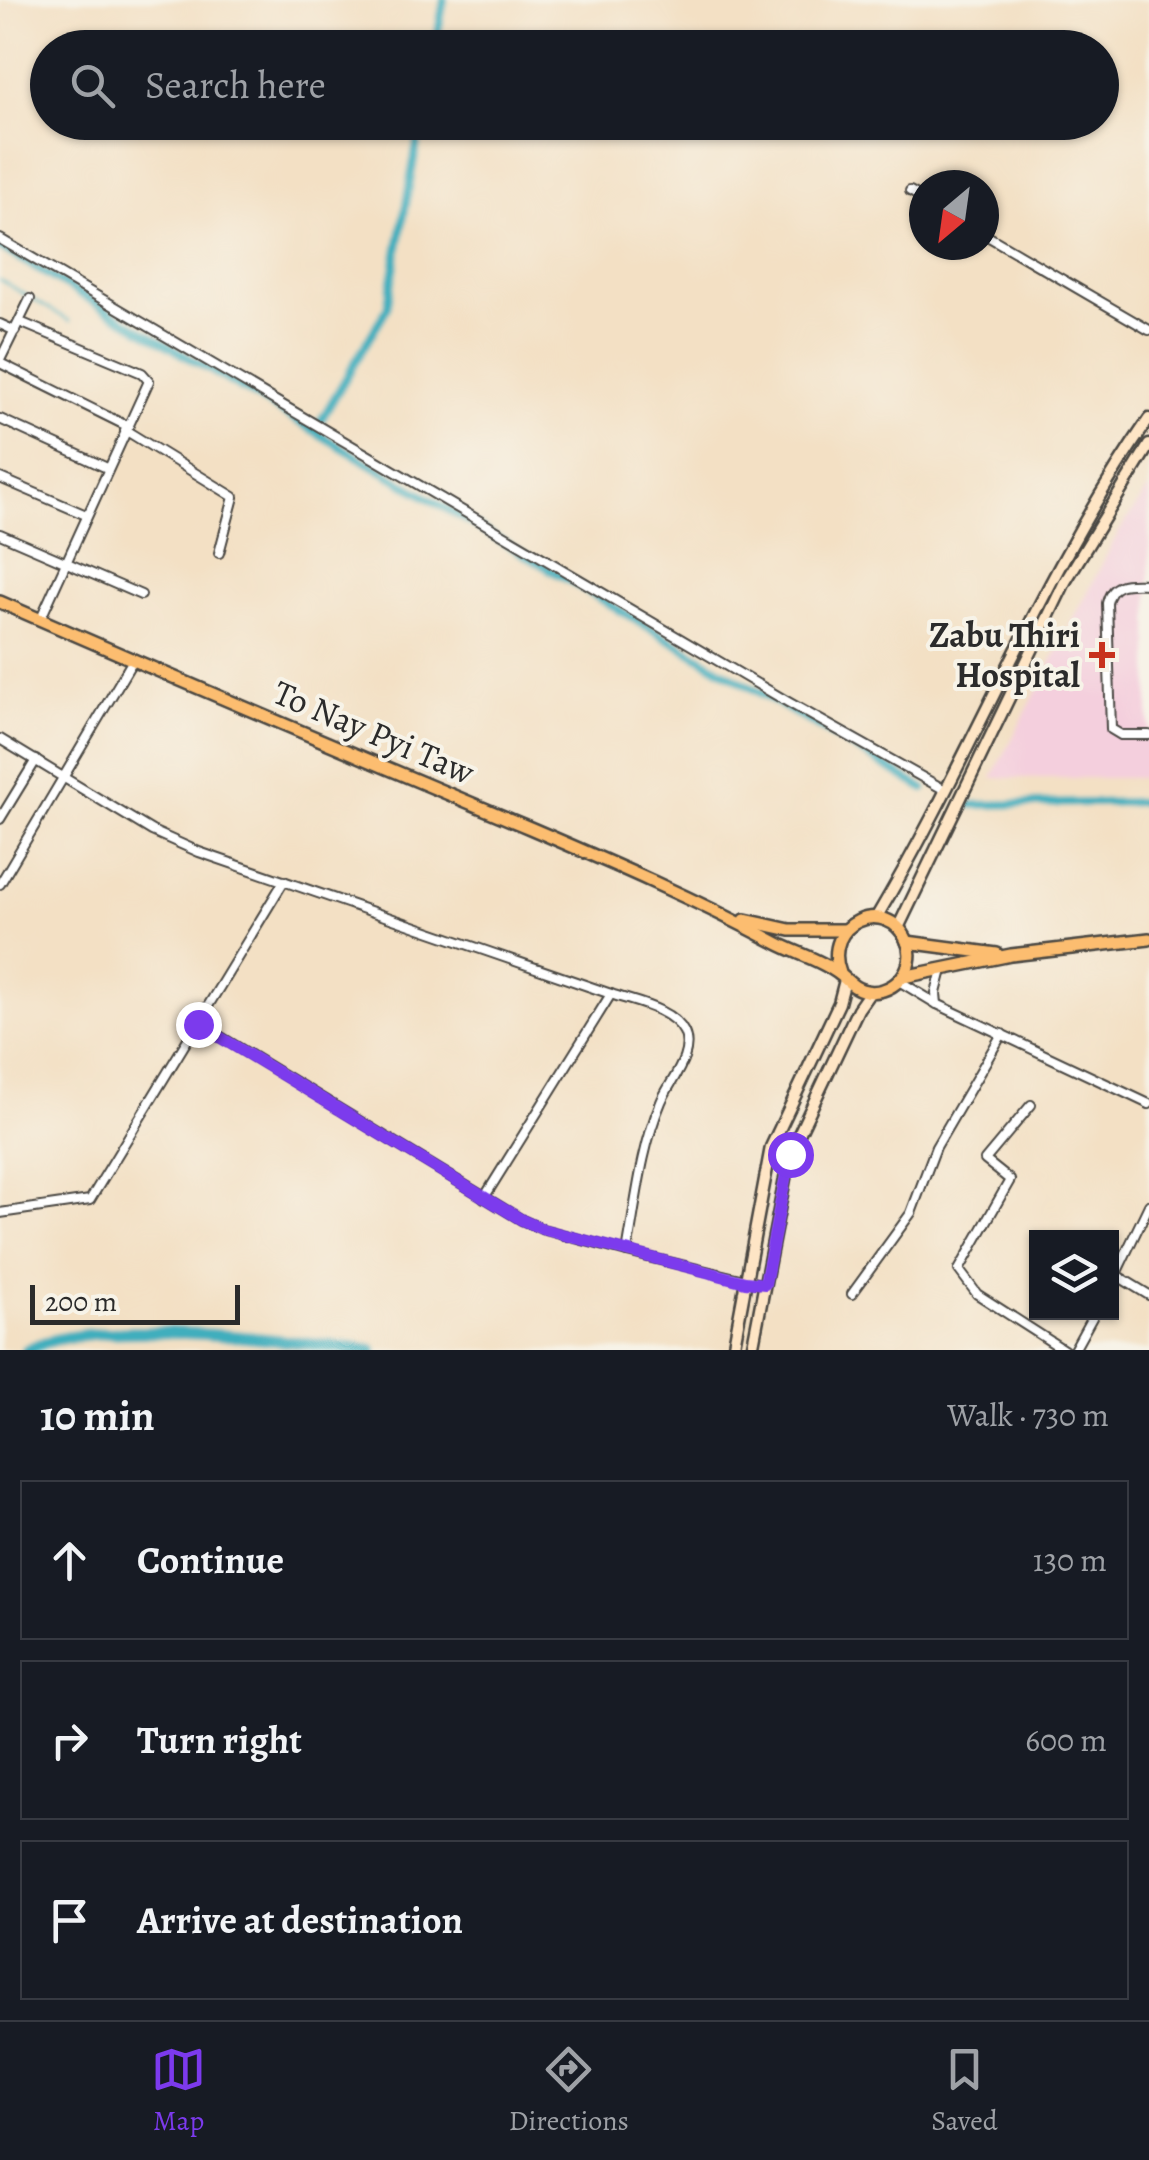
<!DOCTYPE html>
<html lang="en">
<head>
<meta charset="utf-8">
<style>
	body { margin:0; font-family:Alegreya,serif; background:#242831; color:#f1f3f6 }
	.controls { position:absolute; right:30px; bottom:30px; display:grid; overflow:hidden; border-radius:0px; box-shadow:0 2px 8px #0004 }
	.controls button { width:90px; height:90px; display:grid; place-items:center; padding:0; border:0; border-bottom:2px solid #363941; background:#171b24; color:#f1f3f6; font:50px sans-serif }
	.compass { position:absolute; left:909px; top:170px; width:90px; height:90px; border-radius:50%; background:#171b24; box-shadow:0 2px 8px #0004; rotate:209deg }
	.scale { position:absolute; left:30px; bottom:25px; width:210px; box-sizing:border-box; padding-left:10px; border:5px solid #2b2b2b; border-top:0; font-size:28px; line-height:35px; white-space:nowrap; color:#2b2b2b; -webkit-text-stroke:8px #f7f3e8; paint-order:stroke }
	.stop { position:absolute; width:30px; height:30px; margin:-22px; border:8px solid #7c3aed; border-radius:50%; background:#fff }
	.stop.end { background:#7c3aed; border-color:#fff; box-shadow:0 2px 10px #0008 }
	.list { margin:0; padding:0; list-style:none }
	h2 { display:flex; justify-content:space-between; align-items:center; height:130px; margin:0; padding:0 40px; font-size:42px }
	h2 small { font-size:32px; font-weight:400; color:#9ea1a6 }
	.list li { display:grid; grid-template-columns:65px 1fr auto; gap:30px; align-items:center; box-sizing:border-box; height:160px; margin:0 20px 20px; padding:0 20px; border:2px solid #363941; border-radius:0px }
	.list b { display:block; font-size:38px; white-space:nowrap }
	.list em { font-size:32px; font-style:normal; color:#9ea1a6 }
	.icon { flex:none; width:55px; height:55px; fill:none; stroke:currentColor; stroke-width:2; stroke-linecap:round; stroke-linejoin:round }
	.map { position:relative; flex:none; width:1149px; height:1350px; overflow:hidden }
	.search { position:absolute; background:#171b24; box-shadow:0 2px 8px #0004; left:30px; right:30px; top:30px; height:110px; display:flex; align-items:center; gap:25px; box-sizing:border-box; padding:0 35px; border-radius:55px; color:#9ea1a6; font-size:38px }
	.sheet { height:670px; background:#171b24 }
	nav { display:flex; justify-content:space-around; align-items:center; box-sizing:border-box; height:140px; border-top:2px solid #363941; background:#171b24; font-size:28px; color:#9ea1a6 }
	nav a { display:grid; justify-items:center; gap:5px }
	nav .on { color:#7c3aed }
	.map>svg:first-child { display:block }
	.built { fill:#f4cfdd }
	.lines { fill:none; stroke-linecap:round; stroke-linejoin:round }
	.stream { stroke:#3faebd; stroke-width:2.5 }
	.canal { stroke:#3faebd; stroke-width:8 }
	.river { stroke:#3faebd; stroke-width:12 }
	.street-casing { stroke:#494642; stroke-width:12 }
	.secondary-casing { stroke:#494642; stroke-width:15 }
	.primary-casing { stroke:#494642; stroke-width:16 }
	.street { stroke:#fff; stroke-width:8 }
	.secondary { stroke:#fee5c5; stroke-width:10 }
	.primary { stroke:#fcbd6f; stroke-width:11 }
	.route { stroke:#7c3aed; stroke-width:12 }
	.poi-dot { fill:#c8321e; stroke:#f7f3e8; stroke-width:4 }
	.labels { text-anchor:middle; dominant-baseline:central; stroke-width:8; stroke-linejoin:round; paint-order:stroke }
	.poi-label { font-size:35px; font-weight:bold; fill:#2b2b2b; stroke:#f7f3e8; text-anchor:end }
	.street-label { font-size:35px; fill:#2b2b2b; stroke:#f7f3e8 }
</style>
</head>
<body>
<div class="map">
<svg width="1149" height="1350" viewBox="0 0 1149 1350">
	<rect width="100%" height="100%" fill="#f7f3e8"/>
	<filter id="ink" filterUnits="userSpaceOnUse"><feTurbulence type="fractalNoise" baseFrequency=".01" numOctaves="2"/><feDisplacementMap in="SourceGraphic" scale="20" xChannelSelector="R" yChannelSelector="G"/><feConvolveMatrix kernelMatrix="1 2 1 2 8 2 1 2 1" color-interpolation-filters="sRGB"/></filter>
	<filter id="wash" filterUnits="userSpaceOnUse"><feTurbulence type="fractalNoise" baseFrequency=".0048" numOctaves="4" result="noise"/><feDisplacementMap in="SourceGraphic" scale="40" xChannelSelector="R" yChannelSelector="G"/><feGaussianBlur stdDeviation="2.25" result="paint"/><feColorMatrix in="noise" values="0 0 0 0 0 0 0 0 0 0 0 0 0 0 0 0 0 1.4 0 .05"/><feComposite in="paint" operator="in"/></filter>
	<g filter="url(#wash)">
		<rect width="100%" height="100%" fill="#f3e0c4"/>
		<path class="built" d="M1149,488V778H992L1118,533Z"/>
		<g class="lines">
			<path class="stream" d="M0,280L70,321"/>
			<g class="canal">
				<path d="M435,48L444,0"/>
				<path d="M0,247L924,789"/>
				<path d="M317,427L387,308L421,122"/>
				<path d="M970,805L1149,802"/>
			</g>
			<path class="river" d="M27,1350C92,1314 293,1342 372,1350"/>
		</g>
	</g>
	<g filter="url(#ink)">
		<g class="lines">
			<g class="street-casing">
				<g id="street">
					<path d="M910,191L924,199"/>
					<path d="M984,234L1149,330"/>
					<path d="M0,239L788,702L945,790"/>
					<path d="M20,322L142,373L149,381L40,620"/>
					<path d="M0,324L15,331"/>
					<path d="M0,360L30,299"/>
					<path d="M0,363L127,426"/>
					<path d="M0,419L107,468"/>
					<path d="M125,430L234,497L219,553"/>
					<path d="M0,478L86,515"/>
					<path d="M0,534L141,595"/>
					<path d="M1149,584C1130,584 1112,580 1107,603L1111,729L1121,735H1149"/>
					<path d="M0,739L152,831L199,852L611,994C633,1002 672,1008 684,1032C695,1055 669,1082 661,1102C641,1149 636,1203 627,1252"/>
					<path d="M0,819L36,760"/>
					<path d="M0,884L133,660"/>
					<path d="M899,981L937,1004L1149,1104"/>
					<path d="M937,1004L936,993L942,970"/>
					<path d="M198,1023L522,1220L542,1229L627,1252L765,1285"/>
					<path d="M1031,1105L985,1160L1010,1180L959,1270L977,1294L1064,1350"/>
					<path d="M484,1198L611,994"/>
					<path d="M0,1213L90,1200L284,881"/>
					<path d="M1116,1275L1149,1295"/>
					<path d="M1112,1282L1149,1205"/>
					<path d="M852,1294L911,1213L936,1147L1002,1034"/>
					<path d="M1074,1350L1095,1312"/>
				</g>
			</g>
			<g class="secondary-casing">
				<g id="secondary">
					<path d="M876,918C973,755 1040,576 1149,419"/>
					<path d="M898,928L1065,582L1149,445"/>
					<path d="M733,1350L771,1147L839,1003L845,980"/>
					<path d="M752,1350L790,1153L858,1009L870,992"/>
				</g>
			</g>
			<g class="primary-casing">
				<g id="primary">
					<path d="M0,602C176,679 353,754 530,828C614,864 697,900 777,943C796,953 821,960 838,973C847,979 851,987 862,990C891,999 919,969 907,941C886,895 821,923 840,973"/>
					<path d="M745,920L790,930H844"/>
					<path d="M907,942L997,954"/>
					<path d="M903,977L1011,955L1149,939"/>
				</g>
			</g>
			<use href="#street" class="street"/>
			<use href="#secondary" class="secondary"/>
			<use href="#primary" class="primary"/>
		</g>
	</g>
	<g class="lines" filter="url(#ink)">
		<path class="route" d="M198,1024L522,1220L542,1229L745,1282L765,1284L790,1154"/>
	</g>
	<path class="poi-dot" d="M1097 640h10v10h10v10h-10v10h-10v-10h-10v-10h10z"/>
	<g class="labels">
		<g class="poi-label">
			<text x="1080" y="635">Zabu Thiri<tspan x="1080" dy="40">Hospital</tspan></text>
		</g>
		<g class="street-label">
			<text transform="translate(374 732) rotate(23)">To Nay Pyi Taw</text>
		</g>
	</g>
</svg>
<div class="controls">
<button><svg class="icon" aria-label="layers" viewBox="0 0 24 24"><path d="M12 4l9 5-9 5-9-5zM3 14l9 5 9-5"/></svg></button>
</div>
<svg class="compass" viewBox="-18 -18 36 36"><path d="M0-13l5 13h-10z" fill="#e53935"/><path d="M0 13l5-13h-10z" fill="#9ea1a6"/></svg>
<div class="scale">200 m</div>
<div class="stop" style="left:790px;top:1154px"></div>
<div class="stop end" style="left:198px;top:1024px"></div>
<div class="search"><svg class="icon" aria-label="search" viewBox="0 0 24 24"><circle cx="10" cy="10" r="6"/><path d="M15 15l6 6"/></svg>Search here</div>
</div>
<section class="sheet">
<h2>10 min<small>Walk · 730 m</small></h2>
<ul class="list">
<li><svg class="icon" aria-label="ahead" viewBox="0 0 24 24"><path d="M12 20V5M6 11l6-6 6 6"/></svg><div><b>Continue</b></div><em>130 m</em></li>
<li><svg class="icon" aria-label="right" viewBox="0 0 24 24"><path d="M7 20v-9h11M14 6l5 5-5 5"/></svg><div><b>Turn right</b></div><em>600 m</em></li>
<li><svg class="icon" aria-label="arrive" viewBox="0 0 24 24"><path d="M6 21V4h12l-3 4 3 4H6"/></svg><div><b>Arrive at destination</b></div></li>
</ul>
</section>
<nav>
<a class="on"><svg class="icon" aria-label="map" viewBox="0 0 24 24"><path d="M3 6l6-2 6 2 6-2v14l-6 2-6-2-6 2zM9 4v14M15 6v14"/></svg>Map</a>
<a><svg class="icon" aria-label="directions" viewBox="0 0 24 24"><path d="M12 3l9 9-9 9-9-9zM9 14v-3h6M13 9l2 2-2 2"/></svg>Directions</a>
<a><svg class="icon" aria-label="saved" viewBox="0 0 24 24"><path d="M7 4h10v16l-5-4-5 4z"/></svg>Saved</a>
</nav>
</body>
</html>
